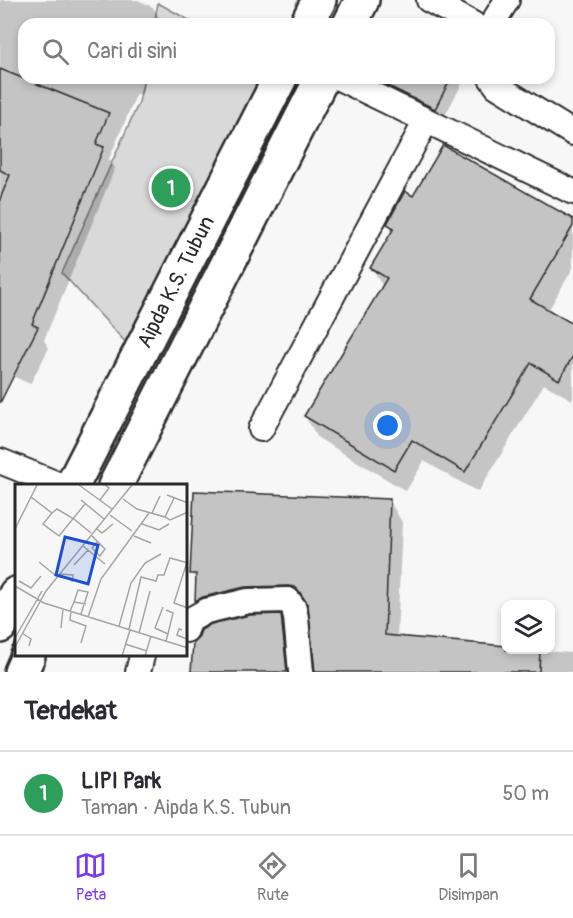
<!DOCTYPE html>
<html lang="id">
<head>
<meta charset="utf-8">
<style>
	body { margin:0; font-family:Pangolin,sans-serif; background:#f7f7f7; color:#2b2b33 }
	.controls { position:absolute; right:18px; bottom:18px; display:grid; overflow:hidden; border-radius:12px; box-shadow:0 3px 9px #0003 }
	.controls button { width:54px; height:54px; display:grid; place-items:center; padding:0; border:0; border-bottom:2px solid #e1e1e2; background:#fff; color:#2b2b33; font:30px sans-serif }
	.you { position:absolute; left:388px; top:426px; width:21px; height:21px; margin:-15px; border:4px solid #fff; border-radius:50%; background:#1a73e8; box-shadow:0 0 0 9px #1a73e833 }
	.badge { display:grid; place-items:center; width:39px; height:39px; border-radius:50%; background:#7c3aed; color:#fff; font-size:20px; font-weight:700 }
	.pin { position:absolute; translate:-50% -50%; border:3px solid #fff; box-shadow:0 2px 6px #0006 }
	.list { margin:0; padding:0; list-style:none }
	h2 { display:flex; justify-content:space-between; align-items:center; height:78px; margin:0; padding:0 24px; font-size:26px }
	h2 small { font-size:20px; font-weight:400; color:#7c7c81 }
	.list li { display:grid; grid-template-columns:39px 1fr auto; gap:18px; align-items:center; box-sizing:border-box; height:84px; padding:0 24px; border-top:2px solid #e1e1e2 }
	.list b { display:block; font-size:22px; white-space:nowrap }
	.list p { margin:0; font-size:20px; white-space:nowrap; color:#7c7c81 }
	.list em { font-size:20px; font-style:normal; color:#7c7c81 }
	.icon { flex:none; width:33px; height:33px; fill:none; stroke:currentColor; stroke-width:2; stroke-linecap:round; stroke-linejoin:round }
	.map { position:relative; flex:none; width:573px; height:672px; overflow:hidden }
	.search { position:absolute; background:#fff; box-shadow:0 3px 9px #0003; left:18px; right:18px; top:18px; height:66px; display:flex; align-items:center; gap:15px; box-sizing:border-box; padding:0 21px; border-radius:18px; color:#7c7c81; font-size:22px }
	.sheet { height:162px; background:#fff }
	nav { display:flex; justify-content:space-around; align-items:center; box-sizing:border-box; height:84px; border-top:2px solid #e1e1e2; background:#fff; font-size:16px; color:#7c7c81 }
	nav a { display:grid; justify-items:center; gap:3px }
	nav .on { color:#7c3aed }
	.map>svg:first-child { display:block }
	.green { fill:#d9d9d9; stroke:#828282; stroke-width:1.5 }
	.shadow { fill:#0003 }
	.building { fill:#c4c4c4; stroke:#2b2b2b; stroke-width:1.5 }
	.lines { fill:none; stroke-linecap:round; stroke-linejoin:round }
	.service-casing { stroke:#2b2b2b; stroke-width:28 }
	.tertiary-casing { stroke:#2b2b2b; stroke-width:38 }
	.service { stroke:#fff; stroke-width:24 }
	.tertiary { stroke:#fff; stroke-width:33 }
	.labels { text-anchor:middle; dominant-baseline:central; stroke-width:4.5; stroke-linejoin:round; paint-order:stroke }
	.street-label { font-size:21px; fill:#2b2b2b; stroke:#fff }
	.inset-road { fill:none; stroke:#a5a5a5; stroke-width:1.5 }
	.view { fill:#1d4ed8; fill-opacity:0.15; stroke:#1d4ed8; stroke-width:3 }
	.inset-edge { fill:none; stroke:#2b2b2b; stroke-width:3 }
</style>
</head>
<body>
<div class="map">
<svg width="573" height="672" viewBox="0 0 573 672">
	<rect width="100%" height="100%" fill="#f7f7f7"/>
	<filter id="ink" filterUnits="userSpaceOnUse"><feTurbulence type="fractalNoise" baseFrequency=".0167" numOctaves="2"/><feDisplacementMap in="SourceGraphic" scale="12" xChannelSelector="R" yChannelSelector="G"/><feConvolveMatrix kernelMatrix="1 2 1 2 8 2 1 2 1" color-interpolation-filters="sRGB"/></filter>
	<g filter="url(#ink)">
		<g class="green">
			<path d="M158,3L196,24H154Z"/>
			<path d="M144,78L297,79L150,369L62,273L139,102Z"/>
		</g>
		<g class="shadow">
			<path d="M0,0H138L153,7L163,24H24V78H147L141,95L137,93L109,159L115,168L44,340L49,348L30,384L13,376L0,403Z"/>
			<path d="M399,78H465L442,121L401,101L393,88Z"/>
			<path d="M414,198L573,221V268L548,311L573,325V398L572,400L544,384L478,492L424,461L406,491L318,438L305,416L383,287L372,268L393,232L389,224Z"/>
			<path d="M389,500L402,522L397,638L506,650H528L573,653V672H316L309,609L301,607L258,609L208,622L196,601L197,582L192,573Z"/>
			<path d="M280,616L293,638L296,672H192Z"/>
		</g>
		<g class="building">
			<path d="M0,69L109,113L96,144L104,147L32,324L38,327L0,403V199L10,175L0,170Z"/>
			<path d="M372,78H451L435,109Z"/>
			<path d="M443,145L573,219V226L530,299L573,324V356L559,380L531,363L465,472L412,440L394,470L304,416L387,278L370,268L394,228L387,224L405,191L413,196Z"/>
			<path d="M194,491L390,499L385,635L506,646V650H540L539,672H315L308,605L299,591L295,587L288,586L245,587L203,597L195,601L196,574H190Z"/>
			<path d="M281,614L287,672H191L193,642L199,636L201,630L211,624L250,615Z"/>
		</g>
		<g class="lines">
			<g class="service-casing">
				<g id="service">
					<path d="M429,0L473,24"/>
					<path d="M492,24L507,0"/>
					<path d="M339,78L573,192"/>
					<path d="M491,78L497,86L573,133"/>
					<path d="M261,429L426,121"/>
					<path d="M0,461L62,486"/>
					<path d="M186,630L190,620L206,611L248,601L288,600L294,608L296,618L301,672"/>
					<path d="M138,672L142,656"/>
				</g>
			</g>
			<g class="tertiary-casing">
				<g id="tertiary">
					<path d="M307,24L319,0"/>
					<path d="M350,24L362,0"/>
					<path d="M72,486L280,78"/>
					<path d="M115,486L322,78"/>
					<path d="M0,626L16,594"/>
					<path d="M21,672L28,656"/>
				</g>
			</g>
			<use href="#service" class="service"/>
			<use href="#tertiary" class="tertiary"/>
		</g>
	</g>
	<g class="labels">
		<g class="street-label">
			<text transform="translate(176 282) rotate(-63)">Aipda K.S. Tubun</text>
		</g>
	</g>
	<g transform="translate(15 484)">
		<rect width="172" height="172" fill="#f7f7f7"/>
		<path class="inset-road" d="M64,1L97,25M152,11L173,19M16,13L37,29L42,25L59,35L76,49M108,15L122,25L150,33L159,14M66,16L89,35M85,16L94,4L90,1M37,29L28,40L44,52L70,20M137,29L145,12M95,31L117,47M150,33L155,36L173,28M127,40L144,46L154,40M81,44L87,49L98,40M0,45L22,1M77,52L90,65L85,72L77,64L82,58M119,52L136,59M68,62L90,80M24,78L40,91M172,78L159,119L173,124M59,81L73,66M44,90L58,91L57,98M4,97L16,104L26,92M0,102L29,119L173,164M59,118L63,106L73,108L66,130M148,123L140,144L153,150L151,157M151,126L158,129L153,150M55,127L59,118L71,120M56,127L55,136L71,142L66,159M73,133L86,95L134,29M104,142L116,99L130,79L146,70M46,144L48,125M114,145L126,93L141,97L143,91H149L155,74L173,79M167,146L164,145L162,151L172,155M7,149L16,155L14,162M124,149L135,107M0,154L27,107M110,160L132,167M0,163L31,107L117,1M107,172L115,146M130,172L136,152"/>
		<path class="view" d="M50,53L83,61L73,100L41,91Z"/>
		<rect width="172" height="172" class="inset-edge"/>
	</g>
</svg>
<div class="controls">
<button><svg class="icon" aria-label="layers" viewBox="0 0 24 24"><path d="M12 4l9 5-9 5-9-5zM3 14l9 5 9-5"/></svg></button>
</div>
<div class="you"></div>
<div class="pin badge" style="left:171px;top:188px;background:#2e9e5b">1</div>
<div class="search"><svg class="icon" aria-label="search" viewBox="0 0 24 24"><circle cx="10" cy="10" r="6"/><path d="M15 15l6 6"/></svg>Cari di sini</div>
</div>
<section class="sheet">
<h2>Terdekat<small></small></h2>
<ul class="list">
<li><span class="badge" style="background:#2e9e5b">1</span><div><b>LIPI Park</b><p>Taman · Aipda K.S. Tubun</p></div><em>50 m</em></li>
</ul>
</section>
<nav>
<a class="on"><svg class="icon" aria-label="map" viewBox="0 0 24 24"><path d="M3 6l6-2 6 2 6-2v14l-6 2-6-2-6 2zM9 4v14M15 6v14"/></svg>Peta</a>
<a><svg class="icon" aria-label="directions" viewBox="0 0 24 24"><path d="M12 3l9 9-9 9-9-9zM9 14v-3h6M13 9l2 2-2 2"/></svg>Rute</a>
<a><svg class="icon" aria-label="saved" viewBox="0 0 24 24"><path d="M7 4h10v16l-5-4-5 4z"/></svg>Disimpan</a>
</nav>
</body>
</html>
